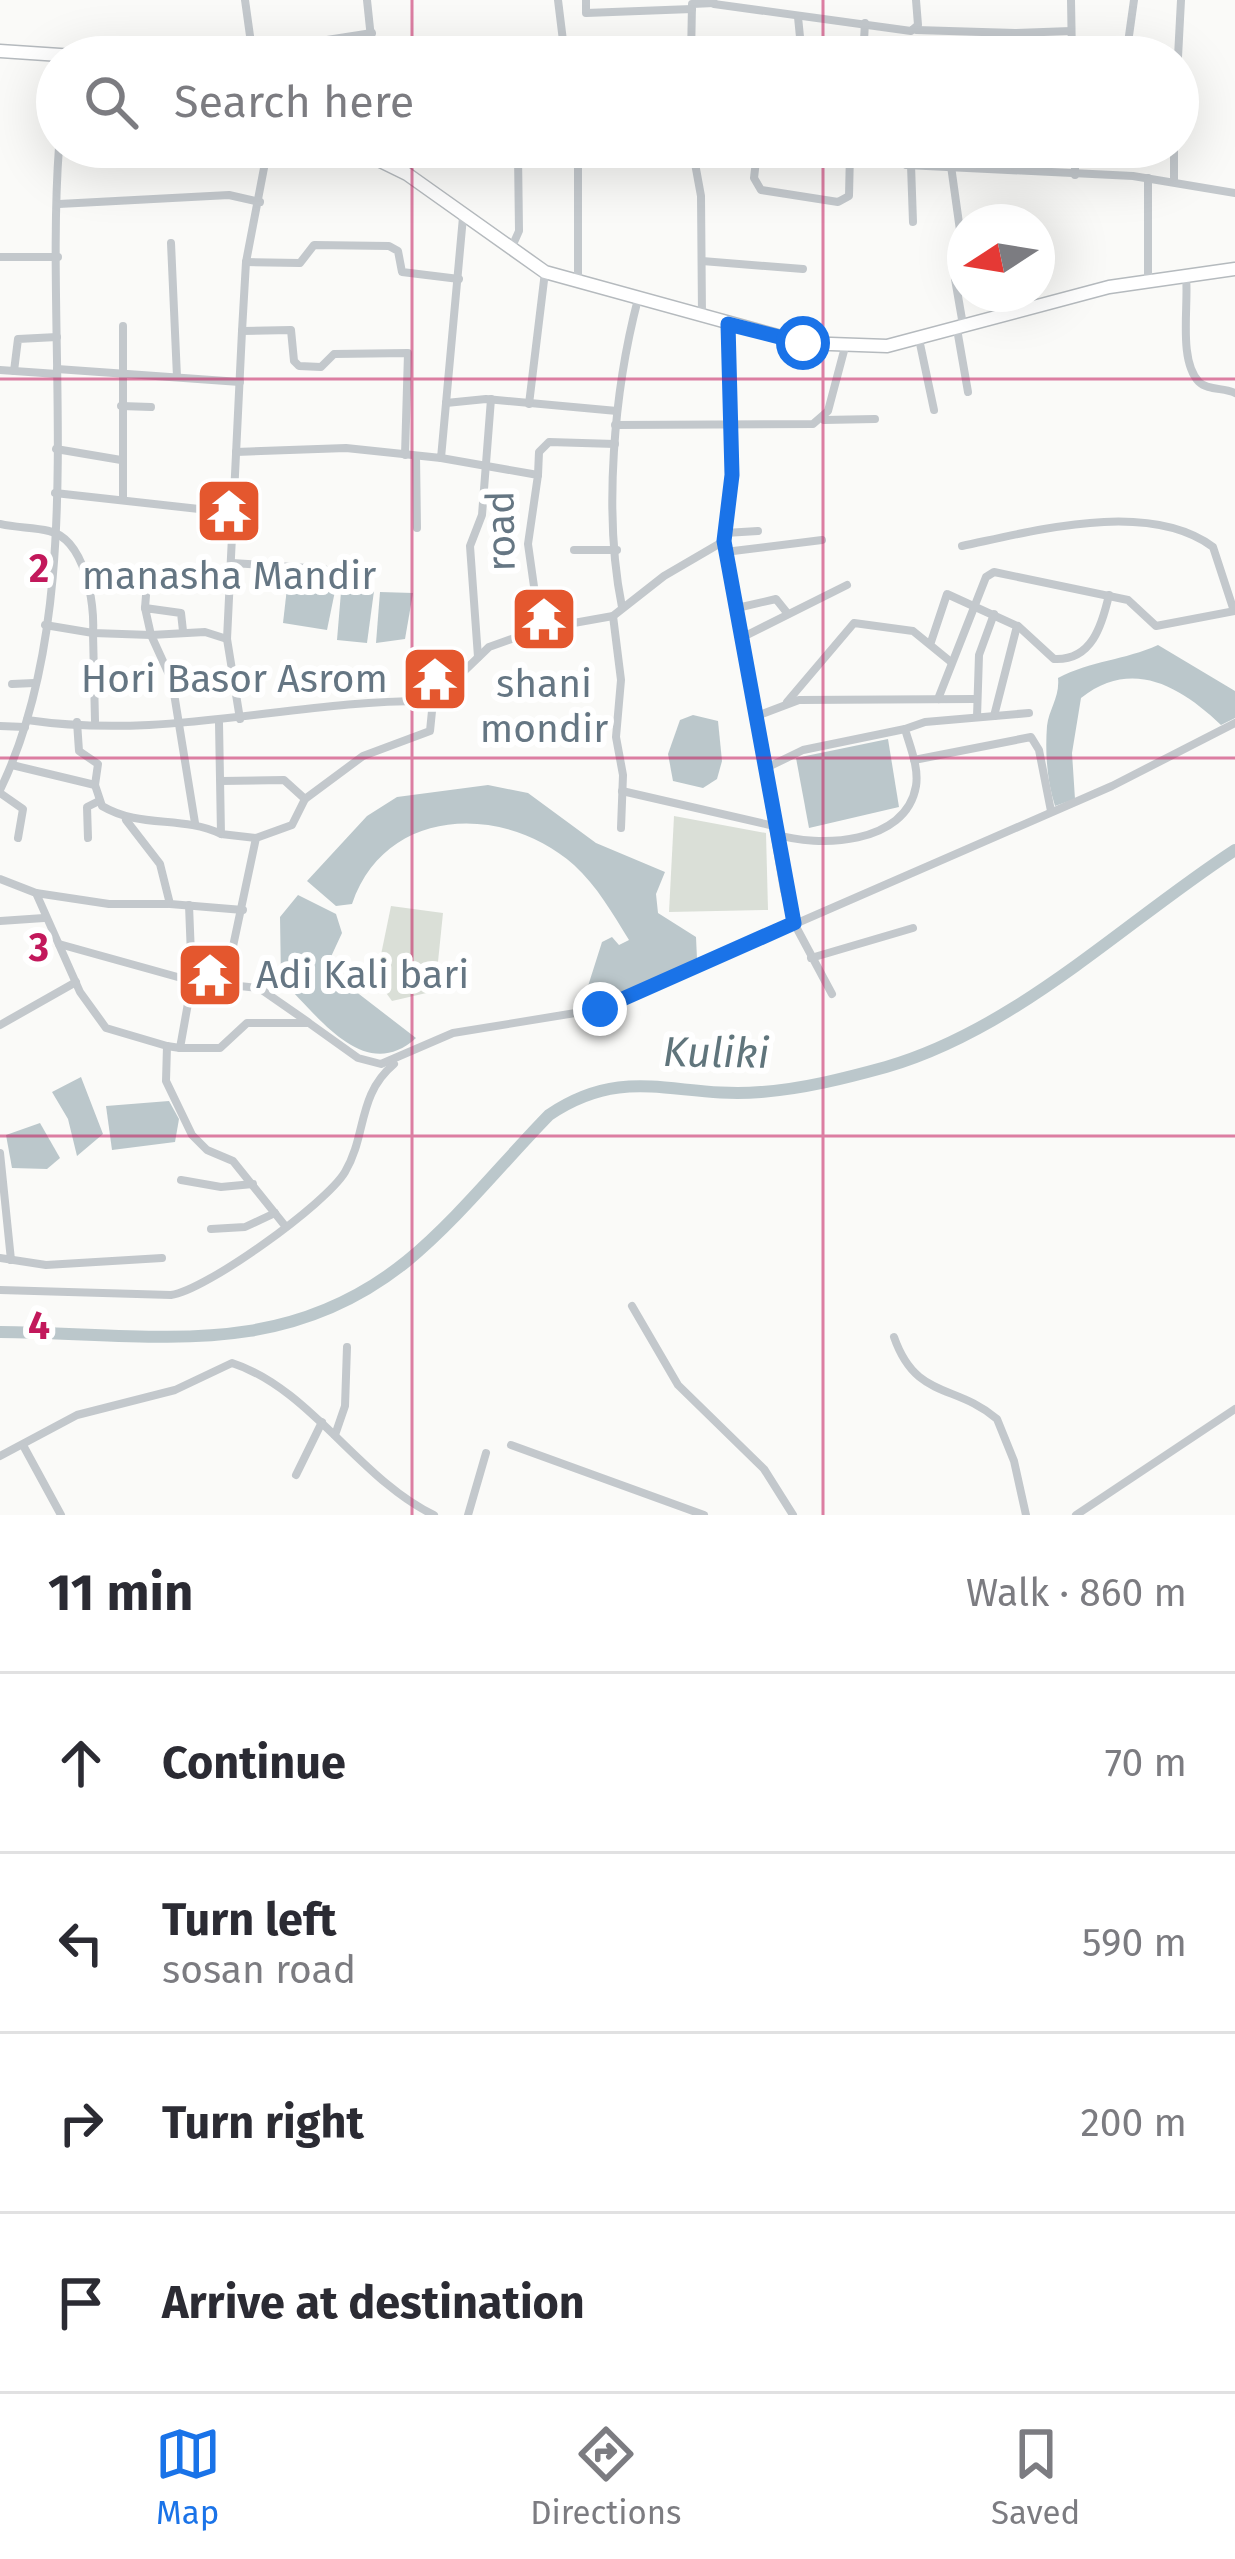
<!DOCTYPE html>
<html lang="en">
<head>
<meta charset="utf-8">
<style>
	body { margin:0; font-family:"Fira Sans",sans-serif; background:#f2f2f3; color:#2b2b33 }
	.compass { position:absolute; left:947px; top:204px; width:108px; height:108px; border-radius:50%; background:#fff; box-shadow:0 12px 48px #0002; rotate:258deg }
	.stop { position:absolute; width:36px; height:36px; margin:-27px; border:9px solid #1a73e8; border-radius:50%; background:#fff }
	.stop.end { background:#1a73e8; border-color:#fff; box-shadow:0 3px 12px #0008 }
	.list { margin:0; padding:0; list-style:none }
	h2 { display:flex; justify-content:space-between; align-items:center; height:156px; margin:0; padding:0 48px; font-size:51px }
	h2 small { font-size:39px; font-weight:400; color:#7c7c81 }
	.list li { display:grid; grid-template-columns:78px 1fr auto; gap:36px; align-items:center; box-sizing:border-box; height:180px; padding:0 48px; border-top:3px solid #e1e1e2 }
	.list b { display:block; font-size:45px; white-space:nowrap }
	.list p { margin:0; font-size:39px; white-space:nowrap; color:#7c7c81 }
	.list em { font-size:39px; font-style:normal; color:#7c7c81 }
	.icon { flex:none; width:66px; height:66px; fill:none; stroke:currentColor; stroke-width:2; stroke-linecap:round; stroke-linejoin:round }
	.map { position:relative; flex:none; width:1235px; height:1515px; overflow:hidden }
	.search { position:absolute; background:#fff; box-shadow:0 12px 48px #0002; left:36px; right:36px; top:36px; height:132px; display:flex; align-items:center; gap:30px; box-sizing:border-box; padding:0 42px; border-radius:66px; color:#7c7c81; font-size:45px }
	.sheet { height:876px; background:#fff }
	nav { display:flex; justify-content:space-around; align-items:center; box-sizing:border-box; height:168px; border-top:3px solid #e1e1e2; background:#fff; font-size:33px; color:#7c7c81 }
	nav a { display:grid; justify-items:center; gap:6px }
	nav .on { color:#1a73e8 }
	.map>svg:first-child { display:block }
	.green { fill:#dadfd7 }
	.water { fill:#bbc7cb }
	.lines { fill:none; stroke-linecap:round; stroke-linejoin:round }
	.river { stroke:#bbc7cb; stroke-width:12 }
	.primary-casing { stroke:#b5babe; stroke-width:15 }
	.street { stroke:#c3c8cc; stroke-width:8 }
	.primary { stroke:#fff; stroke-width:12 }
	.route { stroke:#1a73e8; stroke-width:15 }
	.grid { fill:none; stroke:#c2185b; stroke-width:3; stroke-opacity:0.55 }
	.labels { text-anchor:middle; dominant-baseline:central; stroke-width:12; stroke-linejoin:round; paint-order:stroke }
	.street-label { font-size:39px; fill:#657683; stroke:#fff }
	.poi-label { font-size:39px; fill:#657683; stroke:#fff }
	.water-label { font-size:42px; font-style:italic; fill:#60757c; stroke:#fff }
	.grid-label { font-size:39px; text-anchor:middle; font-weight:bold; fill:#c2185b; stroke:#fff; stroke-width:12; stroke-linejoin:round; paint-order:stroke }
</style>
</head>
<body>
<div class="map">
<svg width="1235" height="1515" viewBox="0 0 1235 1515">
	<rect width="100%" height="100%" fill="#fafaf8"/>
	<g class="green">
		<path d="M674,816L766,833L768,910L669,912Z"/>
		<path d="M391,906L443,913L435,991L392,1001L376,979Z"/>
	</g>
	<g class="water">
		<path d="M287,588L335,591L327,630L283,623Z"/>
		<path d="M374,591L367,643L337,640L341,592Z"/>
		<path d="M380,592L413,593L405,639L376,643Z"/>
		<path d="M1158,645L1235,691V718L1221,725C1180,686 1132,658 1081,698L1072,753L1075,799L1055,806C1047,781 1045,753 1047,726C1049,709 1060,697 1058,678C1090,661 1125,660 1158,645Z"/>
		<path d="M693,715L718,721L722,761L717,779L703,788L673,781L668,754L680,720Z"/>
		<path d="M888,739L899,807L809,828L796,758Z"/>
		<path d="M488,785L528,793L596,843L665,872L656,894L658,913L696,937L697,959L604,1001L582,1005L602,942L612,937L619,945L629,940C613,914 597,886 574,865C504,803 385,806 352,904L336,906L307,881L367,816L397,797Z"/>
		<path d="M298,895L336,914L342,933L329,961L346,984L416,1038C364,1085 318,1015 281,980L280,917Z"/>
		<path d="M81,1077L103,1134L77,1156L68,1119L52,1092Z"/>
		<path d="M169,1101L179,1119L175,1142L112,1150L106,1106Z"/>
		<path d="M40,1123L60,1158L47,1169L12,1168L6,1135Z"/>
	</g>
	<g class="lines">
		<path class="river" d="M0,1332C151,1333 281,1363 407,1261C458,1219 503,1162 549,1115C626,1063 676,1099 761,1092C803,1089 846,1078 886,1067C1017,1029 1123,923 1235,850"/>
		<g class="primary-casing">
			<g id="primary">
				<path d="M0,51L90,57"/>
				<path d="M352,147L407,174L545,272L803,343L887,346L1109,287L1235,269"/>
			</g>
		</g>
		<g class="street">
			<path d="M245,0L251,43L247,57"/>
			<path d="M367,0L373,57"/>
			<path d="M558,0L565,57"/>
			<path d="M586,0V13L692,9"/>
			<path d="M1071,0L1072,57"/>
			<path d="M714,4L911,31L918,25L916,0"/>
			<path d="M798,17L802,57"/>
			<path d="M916,30L1015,33L1017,57"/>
			<path d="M1015,33L1071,31"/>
			<path d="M249,52L372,33"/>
			<path d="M691,57L692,4L714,3"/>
			<path d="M863,57L865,23"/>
			<path d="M1126,57L1134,0"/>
			<path d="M1178,57L1181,0"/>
			<path d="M497,147L518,154L519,231L511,249"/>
			<path d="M692,147L701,196L702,315"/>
			<path d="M1174,147V181"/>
			<path d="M757,152L754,178L761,190L838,202L849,196L850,152"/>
			<path d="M698,160L780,148L890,150L906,165L1133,176L1235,193"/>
			<path d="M911,165L913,222"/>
			<path d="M927,166V147"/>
			<path d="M951,166L965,266L955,279L963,325"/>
			<path d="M1075,175V147"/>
			<path d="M1148,178V281"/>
			<path d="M59,204L229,195L260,202"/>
			<path d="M171,243L177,377"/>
			<path d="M0,257H58"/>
			<path d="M702,261L803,269"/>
			<path d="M246,262L300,263L314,245L389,246L398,251L402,272L459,279"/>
			<path d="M1186,277C1189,305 1178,360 1199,382C1207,390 1225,388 1235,393"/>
			<path d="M578,280V147"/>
			<path d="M728,324L732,475L724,541L784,890L794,923L832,994"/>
			<path d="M957,329L968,392"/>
			<path d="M242,331L291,330L294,361L299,366L321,367L334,354L408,353L405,455"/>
			<path d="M919,339L934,410"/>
			<path d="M57,369L240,382"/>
			<path d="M0,370L57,374"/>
			<path d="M14,371L18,339L57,337"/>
			<path d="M446,403L486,399L617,411"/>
			<path d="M529,404L545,272"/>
			<path d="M121,406L151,407"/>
			<path d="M824,420L875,419"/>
			<path d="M615,425L813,424L828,411L845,347"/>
			<path d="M56,449L121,460"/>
			<path d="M236,452L346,448L441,458L463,217"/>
			<path d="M416,456L417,528"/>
			<path d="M441,458L538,475L528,544L540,629"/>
			<path d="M538,475L539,452L549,442L615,444"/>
			<path d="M55,493L235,513"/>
			<path d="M123,499V326"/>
			<path d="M0,524C16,528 33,527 49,531C85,539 95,603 93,633L151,635L145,608L181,613L183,631"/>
			<path d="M725,533L758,531"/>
			<path d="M962,546C1034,531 1148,499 1213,547L1234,611"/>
			<path d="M574,550H617"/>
			<path d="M725,552L822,540"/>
			<path d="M232,563L324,569"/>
			<path d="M84,576L148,579"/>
			<path d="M622,607C603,514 614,390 638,299"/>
			<path d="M145,608L148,570"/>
			<path d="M737,608L776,599L788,614"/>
			<path d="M613,616L621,680L616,737L623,775L621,828"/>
			<path d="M45,625L93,633L95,721"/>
			<path d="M1018,626L1054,659C1092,661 1102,625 1109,595"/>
			<path d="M743,637L847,585"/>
			<path d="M931,642L947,594L1017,626L994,716"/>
			<path d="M478,657L470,546L482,515L491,399"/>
			<path d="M12,684L34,683"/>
			<path d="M938,699L986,577L994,572L1128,600L1156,626L1235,611"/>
			<path d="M787,702L854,623L913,631L951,662"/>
			<path d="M754,717L799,700L974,699"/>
			<path d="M977,717L979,655L994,614"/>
			<path d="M240,719L227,639L242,331L246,262L268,147"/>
			<path d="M27,720C170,741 294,699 433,701L489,647L540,629L613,616L664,576L724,541"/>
			<path d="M219,723L221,834L256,838"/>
			<path d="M0,726L25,727"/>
			<path d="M914,760L1031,737L1039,750L1051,811"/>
			<path d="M12,765L95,785L98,764L79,751L77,722"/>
			<path d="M764,769L803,750L905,729"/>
			<path d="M221,781L284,780L305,799"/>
			<path d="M95,785L102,806C141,829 181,815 221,834"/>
			<path d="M0,790C90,605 44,347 59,147"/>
			<path d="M622,791L774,826"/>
			<path d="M0,793L23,809L18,838"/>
			<path d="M126,820L160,864L170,904L243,910"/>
			<path d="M195,823L172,681L151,635L205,632L227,639"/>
			<path d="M775,834C818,848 906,845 916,786C919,767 910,747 905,729L925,722L1029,713"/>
			<path d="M88,838L87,807L99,801"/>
			<path d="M0,879L36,893L80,992L106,1028L167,1046L166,1081L192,1135L207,1150L233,1161L286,1227"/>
			<path d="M36,893L109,904H168"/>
			<path d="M0,921L44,918"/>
			<path d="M59,944L192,981L259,988L308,1022"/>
			<path d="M811,958L913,928"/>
			<path d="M225,984L256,838L292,825L305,799L363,756L430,731L433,701"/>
			<path d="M0,1025L76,982"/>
			<path d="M167,1046L180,1048L192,981L189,905"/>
			<path d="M180,1048H220L247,1023H309L358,1058L381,1064L453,1033L600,1009L1112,786L1235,723"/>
			<path d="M0,1153L11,1260"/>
			<path d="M181,1180L221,1187L253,1184"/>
			<path d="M211,1229L245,1227L275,1213"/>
			<path d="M0,1258L46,1265L162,1258"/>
			<path d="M0,1290L171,1295C205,1291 326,1204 345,1172C367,1135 357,1095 394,1064"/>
			<path d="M632,1306L678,1385L764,1469L793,1515"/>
			<path d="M894,1337C916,1400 955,1383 997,1419L1014,1461L1026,1515"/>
			<path d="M335,1435L345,1406L347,1347"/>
			<path d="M511,1445L704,1515"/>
			<path d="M24,1447L61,1515"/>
			<path d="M0,1456L77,1415L175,1390L232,1363C310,1388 360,1480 434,1515"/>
			<path d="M296,1475L322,1422"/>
			<path d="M468,1515L486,1453"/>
			<path d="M1076,1515L1235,1409"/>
		</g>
		<use href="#primary" class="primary"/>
	</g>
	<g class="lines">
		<path class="route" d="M600,1009L794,923L724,541L732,475L728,324L803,343"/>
	</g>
	<path class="grid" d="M412,0V57M823,0V57M412,147V1515M823,147V1515M0,379H1235M0,758H1235M0,1136H1235"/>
	<defs>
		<g id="temple-square" transform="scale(3.45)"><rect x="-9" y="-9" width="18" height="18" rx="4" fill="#e4572e" stroke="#fff"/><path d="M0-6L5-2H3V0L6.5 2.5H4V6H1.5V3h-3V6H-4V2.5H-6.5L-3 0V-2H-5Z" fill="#fff"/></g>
	</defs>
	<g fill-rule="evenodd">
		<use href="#temple-square" x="229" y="511"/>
		<use href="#temple-square" x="544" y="619"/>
		<use href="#temple-square" x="435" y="679"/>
		<use href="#temple-square" x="210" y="975"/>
	</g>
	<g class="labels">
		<g class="street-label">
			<text transform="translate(501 531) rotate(-91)">road</text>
		</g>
		<g class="poi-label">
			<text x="229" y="576">manasha Mandir</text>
			<text x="388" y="679" text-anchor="end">Hori Basor Asrom</text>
			<text x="544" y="684">shani<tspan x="544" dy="45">mondir</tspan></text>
			<text x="256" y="975" text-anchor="start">Adi Kali bari</text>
		</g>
		<g class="water-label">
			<text transform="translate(716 1053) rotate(1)">Kuliki</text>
		</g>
	</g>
	<g class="grid-label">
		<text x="39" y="582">2</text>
		<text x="39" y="961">3</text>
		<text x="39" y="1339">4</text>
	</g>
</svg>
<svg class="compass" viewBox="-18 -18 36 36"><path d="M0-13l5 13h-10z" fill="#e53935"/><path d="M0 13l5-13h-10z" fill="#7c7c81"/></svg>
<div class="stop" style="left:803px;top:343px"></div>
<div class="stop end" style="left:600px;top:1009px"></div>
<div class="search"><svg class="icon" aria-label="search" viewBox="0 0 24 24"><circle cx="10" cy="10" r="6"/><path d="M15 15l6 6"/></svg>Search here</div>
</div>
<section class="sheet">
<h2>11 min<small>Walk · 860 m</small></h2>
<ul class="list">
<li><svg class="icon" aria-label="ahead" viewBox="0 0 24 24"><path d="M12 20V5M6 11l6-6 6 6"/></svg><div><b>Continue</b></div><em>70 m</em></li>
<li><svg class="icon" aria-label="left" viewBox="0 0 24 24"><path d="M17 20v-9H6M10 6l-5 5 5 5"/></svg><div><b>Turn left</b><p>sosan road</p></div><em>590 m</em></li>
<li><svg class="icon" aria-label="right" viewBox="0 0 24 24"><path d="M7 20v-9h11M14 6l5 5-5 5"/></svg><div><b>Turn right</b></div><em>200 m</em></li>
<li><svg class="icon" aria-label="arrive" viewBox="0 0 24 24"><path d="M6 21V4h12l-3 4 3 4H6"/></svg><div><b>Arrive at destination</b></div></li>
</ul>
</section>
<nav>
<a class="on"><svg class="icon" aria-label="map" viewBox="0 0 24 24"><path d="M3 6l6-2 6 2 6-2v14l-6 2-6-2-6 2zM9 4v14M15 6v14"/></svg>Map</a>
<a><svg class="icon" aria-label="directions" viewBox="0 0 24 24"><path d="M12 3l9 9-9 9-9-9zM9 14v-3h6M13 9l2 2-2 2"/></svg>Directions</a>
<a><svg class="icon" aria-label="saved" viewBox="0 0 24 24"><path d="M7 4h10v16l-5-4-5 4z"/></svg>Saved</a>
</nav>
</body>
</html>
